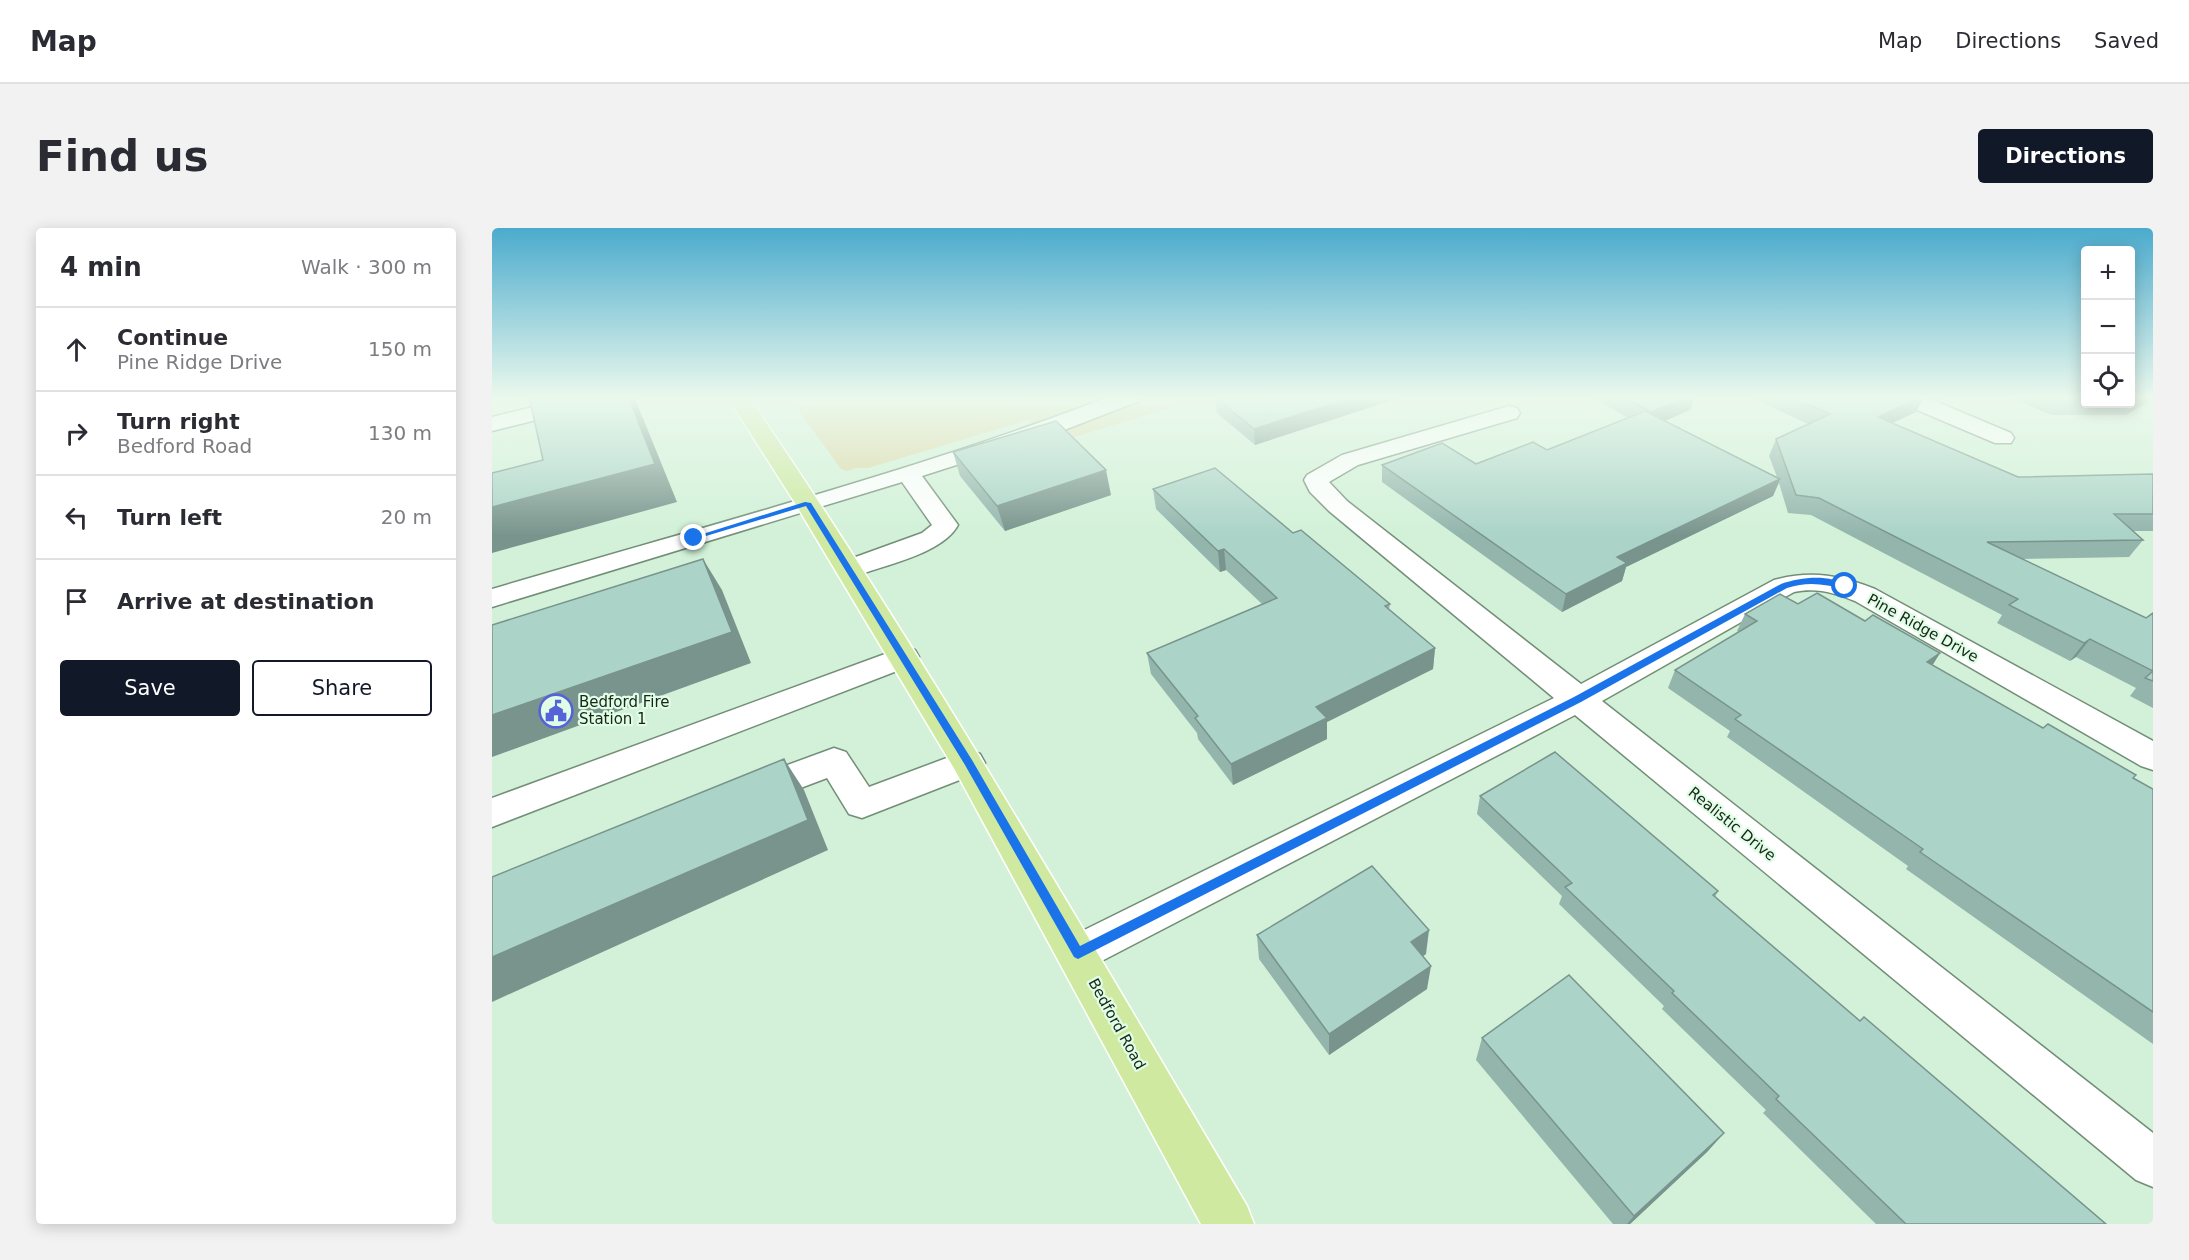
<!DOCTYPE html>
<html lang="en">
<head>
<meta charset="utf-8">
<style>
	body { margin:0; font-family:"DejaVu Sans",sans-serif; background:#f2f2f3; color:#2b2b33 }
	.controls { position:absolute; right:18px; top:18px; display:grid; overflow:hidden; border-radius:6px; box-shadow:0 3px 15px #0003 }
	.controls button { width:54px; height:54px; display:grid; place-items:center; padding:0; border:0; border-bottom:2px solid #e1e1e2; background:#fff; color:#2b2b33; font:30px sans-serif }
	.stop { position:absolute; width:18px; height:18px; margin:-14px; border:4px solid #1a73e8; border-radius:50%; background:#fff }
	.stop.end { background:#1a73e8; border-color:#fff; box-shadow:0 2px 6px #0008 }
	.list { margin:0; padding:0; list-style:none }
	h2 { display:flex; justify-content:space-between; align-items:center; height:78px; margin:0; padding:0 24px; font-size:26px }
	h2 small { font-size:20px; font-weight:400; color:#7c7c81 }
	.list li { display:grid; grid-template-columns:39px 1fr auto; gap:18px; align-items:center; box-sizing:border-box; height:84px; padding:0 24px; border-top:2px solid #e1e1e2 }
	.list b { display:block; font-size:22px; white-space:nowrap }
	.list p { margin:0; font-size:20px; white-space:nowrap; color:#7c7c81 }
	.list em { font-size:20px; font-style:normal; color:#7c7c81 }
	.actions { display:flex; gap:12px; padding:18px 24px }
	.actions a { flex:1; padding:14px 0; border:2px solid #111827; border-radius:6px; text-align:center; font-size:21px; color:#111827 }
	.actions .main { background:#111827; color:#fff }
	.icon { flex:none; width:33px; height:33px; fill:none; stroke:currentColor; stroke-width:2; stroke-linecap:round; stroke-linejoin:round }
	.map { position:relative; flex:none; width:1661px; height:996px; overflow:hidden; border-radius:6px }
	header { display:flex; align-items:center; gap:36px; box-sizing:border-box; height:84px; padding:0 30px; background:#fff; border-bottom:2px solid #e1e1e2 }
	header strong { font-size:28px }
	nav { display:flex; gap:33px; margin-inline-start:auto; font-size:21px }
	.intro { display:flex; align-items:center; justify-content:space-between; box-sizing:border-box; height:144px; padding:0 36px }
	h1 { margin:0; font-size:42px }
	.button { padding:15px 27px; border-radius:6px; background:#111827; color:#fff; font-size:21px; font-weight:700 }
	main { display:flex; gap:36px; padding:0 36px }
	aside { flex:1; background:#fff; border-radius:6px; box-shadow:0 3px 15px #0003 }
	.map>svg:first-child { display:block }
	.green { fill:#ddd6a3 }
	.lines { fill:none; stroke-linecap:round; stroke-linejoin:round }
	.minor-casing { stroke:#728e77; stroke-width:3 }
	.major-casing { stroke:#fff; stroke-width:3 }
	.minor { fill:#fff; fill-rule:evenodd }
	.major { fill:#cfe9a1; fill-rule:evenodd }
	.wall { fill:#93b5ac }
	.shaded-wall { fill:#78948c }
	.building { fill:#abd3c8; stroke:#78948c; stroke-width:1.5 }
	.route { fill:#1a73e8 }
	.labels { text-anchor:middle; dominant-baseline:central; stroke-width:4.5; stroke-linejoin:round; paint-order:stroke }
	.street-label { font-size:15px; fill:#19241b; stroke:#dffee5 }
	.poi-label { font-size:15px; fill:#19241b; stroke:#dffee5; text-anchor:start }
</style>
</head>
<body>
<header>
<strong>Map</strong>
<nav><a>Map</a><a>Directions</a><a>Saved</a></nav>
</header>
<div class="intro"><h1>Find us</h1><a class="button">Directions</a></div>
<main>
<aside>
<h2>4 min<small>Walk · 300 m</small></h2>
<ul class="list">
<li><svg class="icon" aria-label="ahead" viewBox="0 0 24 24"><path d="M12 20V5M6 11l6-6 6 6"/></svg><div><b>Continue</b><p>Pine Ridge Drive</p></div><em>150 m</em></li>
<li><svg class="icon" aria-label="right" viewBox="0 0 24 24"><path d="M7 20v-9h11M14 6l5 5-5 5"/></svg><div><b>Turn right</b><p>Bedford Road</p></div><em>130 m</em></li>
<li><svg class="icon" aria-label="left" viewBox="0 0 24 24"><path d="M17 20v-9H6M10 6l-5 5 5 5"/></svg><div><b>Turn left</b></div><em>20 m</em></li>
<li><svg class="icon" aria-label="arrive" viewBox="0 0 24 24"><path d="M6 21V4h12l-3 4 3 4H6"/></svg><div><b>Arrive at destination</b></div></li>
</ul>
<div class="actions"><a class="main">Save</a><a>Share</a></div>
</aside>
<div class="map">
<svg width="1661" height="996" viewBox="0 0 1661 996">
	<rect width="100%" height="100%" fill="#d2f1d8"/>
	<path class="green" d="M296,168H719L562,215L536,192L376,240H363L355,243L349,241Z"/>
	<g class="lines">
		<g class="minor-casing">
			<g id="minor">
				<path d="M86,168H124L122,173L0,203V189Z"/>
				<path d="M619,168H649L647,173L567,204L430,248L466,297C451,325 396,336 367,347L357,349L347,347L343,341L347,335L430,305L440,297L410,254L0,379V361C206,300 419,245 619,168Z"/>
				<path d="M1402,168H1431L1519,205L1522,210L1519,215H1503L1404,173Z"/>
				<path d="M1017,178L1025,180L1028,185L1025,190L866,237L837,254L855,273L1089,456L1282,352C1319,342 1348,347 1383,361L1661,513V542L1649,538L1363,373C1343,365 1324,359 1302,364L1110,473L1661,905V959L1644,952L1083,487L600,738L586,743L572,738L566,725L572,712L1062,470L837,283L818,264L812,252L815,247L850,227Z"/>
				<path d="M412,419L423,422L427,429L423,436L0,599V570Z"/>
				<path d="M342,520L354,524L377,559L476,522L488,526L493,535L488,544L370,590L357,586L335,550L261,578L249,574L243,564L249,554Z"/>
			</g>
		</g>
		<g class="major-casing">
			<path id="major" d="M235,168H256C435,431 593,704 755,978L762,996H709L463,542L303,275Z"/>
		</g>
		<use href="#minor" class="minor"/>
		<use href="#major" class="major"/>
	</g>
	<g class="wall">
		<path d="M726,168H913L763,217L725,185L723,169Z"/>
		<path d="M1098,168H1203L1198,182L1173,193L1285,249L1277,228L1284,211L1316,196L1256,168H1432L1424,184L1400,195L1526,249L1661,246V303H1641L1651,312L1637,329L1530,331L1654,390L1661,385V480L1638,468L1644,460L1584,429L1578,433L1505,395L1510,387L1319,287L1296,285L1287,255L1281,268L1134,339L1130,353L1070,384L890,254V237L984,236L1055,222L1136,190Z"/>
		<path d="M1437,168H1457L1448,173Z"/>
		<path d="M1522,168H1593V176H1638V168H1661L1634,187H1560L1521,171Z"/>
		<path d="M461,224L619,267L513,303L468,248Z"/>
		<path d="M661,261L801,305L898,376L897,381L943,420L941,441L835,494V511L741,557L706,511L705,505L659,446L655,425L770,376L734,342L728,344L664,281Z"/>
		<path d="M1306,376L1373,393L1448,425L1440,437L1551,500L1661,561V816L1414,641L1416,638L1235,509L1238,503L1176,460L1183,442L1247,404L1245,403L1253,386Z"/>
		<path d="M988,568L1226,663L1223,669L1368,793L1614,996H1384L1271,885L1274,882L1170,781L1172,778L1067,676L1070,668L985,586Z"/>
		<path d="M765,707L934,726L931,728L935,761L837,827L767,731Z"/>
		<path d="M990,810L1232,905L1215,924L1138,996H1121L984,832Z"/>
	</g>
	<g class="shaded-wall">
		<path d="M136,168H142L185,274L0,325V279Z"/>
		<path d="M864,168H913L763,217L762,201Z"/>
		<path d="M1198,168H1203L1198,182L1155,200L1159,184Z"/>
		<path d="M1432,168L1424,184L1379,205L1386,189Z"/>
		<path d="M1450,168H1457L1448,173Z"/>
		<path d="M1649,168H1661V171L1634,187L1645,170Z"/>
		<path d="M614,242L619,267L513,303L505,278Z"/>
		<path d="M1288,251L1281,268L1134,339L1130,353L1070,384L1074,366L1125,329Z"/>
		<path d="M732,321L734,342L728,344L726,323Z"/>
		<path d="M211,331L230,362L259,435L0,529V487Z"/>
		<path d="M1598,411L1584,429L1578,433L1592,415Z"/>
		<path d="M943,420L941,441L835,494V511L741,557L739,536L824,479Z"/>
		<path d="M1448,425L1437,443L1435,434Z"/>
		<path d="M292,531L312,562L336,622L0,774V729Z"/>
		<path d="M937,702L934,726L916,738L919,714Z"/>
		<path d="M939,738L935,761L837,827V806Z"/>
		<path d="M1232,905L1215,924L1138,996H1135L1142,988Z"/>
	</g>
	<g class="building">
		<path d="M37,168H136L163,236L0,279V245L51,232Z"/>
		<path d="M726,168H864L762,201L723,169Z"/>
		<path d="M1130,168H1198L1159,184Z"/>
		<path d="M1297,168H1431L1386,189L1526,249L1661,246V286H1622L1651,312L1495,314L1654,390L1661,385V443L1598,411L1592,415L1517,377L1526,371L1327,270L1304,267L1284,211L1338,186Z"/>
		<path d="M1564,168H1593V170H1570Z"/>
		<path d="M1638,168H1649L1645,170H1638Z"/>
		<path d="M1153,183L1288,251L1125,329L1135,335L1074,366L890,237L950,215L984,236L1041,214L1055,222Z"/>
		<path d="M564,193L614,242L505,278L461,224Z"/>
		<path d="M723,240L801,305L809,302L898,376L893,378L943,420L824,479L835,490L739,536L703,490L706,488L655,425L785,370L732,321L726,323L661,261Z"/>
		<path d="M211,331L240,404L0,487V397Z"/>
		<path d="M1325,365L1373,393L1381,387L1448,425L1435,434L1551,500L1556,496L1644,547L1641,550L1661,561V784L1428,624L1431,621L1243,491L1249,487L1183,442L1265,393L1253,386L1288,366L1306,376Z"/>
		<path d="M1661,443V453L1653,450Z"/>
		<path d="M1063,524L1226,663L1221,667L1368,793L1372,789L1614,996H1414L1284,871L1287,868L1180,765L1182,763L1073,659L1080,655L988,568Z"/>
		<path d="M292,531L316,592L0,729V649Z"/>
		<path d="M880,638L937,702L919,714L939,738L837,806L765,707Z"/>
		<path d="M1077,747L1232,905L1142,988L990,810Z"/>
	</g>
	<linearGradient id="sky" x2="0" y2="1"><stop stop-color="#4babcd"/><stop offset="0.55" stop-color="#ebf9ed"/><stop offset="1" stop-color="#ebf9ed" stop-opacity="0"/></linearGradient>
	<rect width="1661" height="308" fill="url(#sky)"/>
	<path class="route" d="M313,274L319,275L480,532L588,718L1082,469L1289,356C1310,349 1337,346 1357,358L1353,361C1332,356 1316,353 1295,360L1089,474L586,731L582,729L473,537L314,278L204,311L198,310Z"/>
	<defs>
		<g id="civic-ring" transform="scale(1.725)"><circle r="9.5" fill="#dffee5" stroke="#5662d8" stroke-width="1.5"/><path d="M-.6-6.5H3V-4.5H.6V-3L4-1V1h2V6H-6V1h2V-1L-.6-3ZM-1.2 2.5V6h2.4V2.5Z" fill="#5662d8"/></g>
	</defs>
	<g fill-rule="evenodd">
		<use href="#civic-ring" x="64" y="483"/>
	</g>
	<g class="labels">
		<g class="street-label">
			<text transform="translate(1431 400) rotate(29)">Pine Ridge Drive</text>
			<text transform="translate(1240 596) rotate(39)">Realistic Drive</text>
			<text transform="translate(625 796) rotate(61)">Bedford Road</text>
		</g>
		<g class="poi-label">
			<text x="87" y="474">Bedford Fire<tspan x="87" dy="17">Station 1</tspan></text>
		</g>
	</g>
</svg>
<div class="controls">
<button>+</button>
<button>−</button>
<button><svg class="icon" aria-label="locate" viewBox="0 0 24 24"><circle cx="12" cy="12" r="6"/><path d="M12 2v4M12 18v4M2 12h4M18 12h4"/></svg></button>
</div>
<div class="stop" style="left:1353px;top:358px"></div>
<div class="stop end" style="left:202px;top:310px"></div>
</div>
</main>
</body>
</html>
